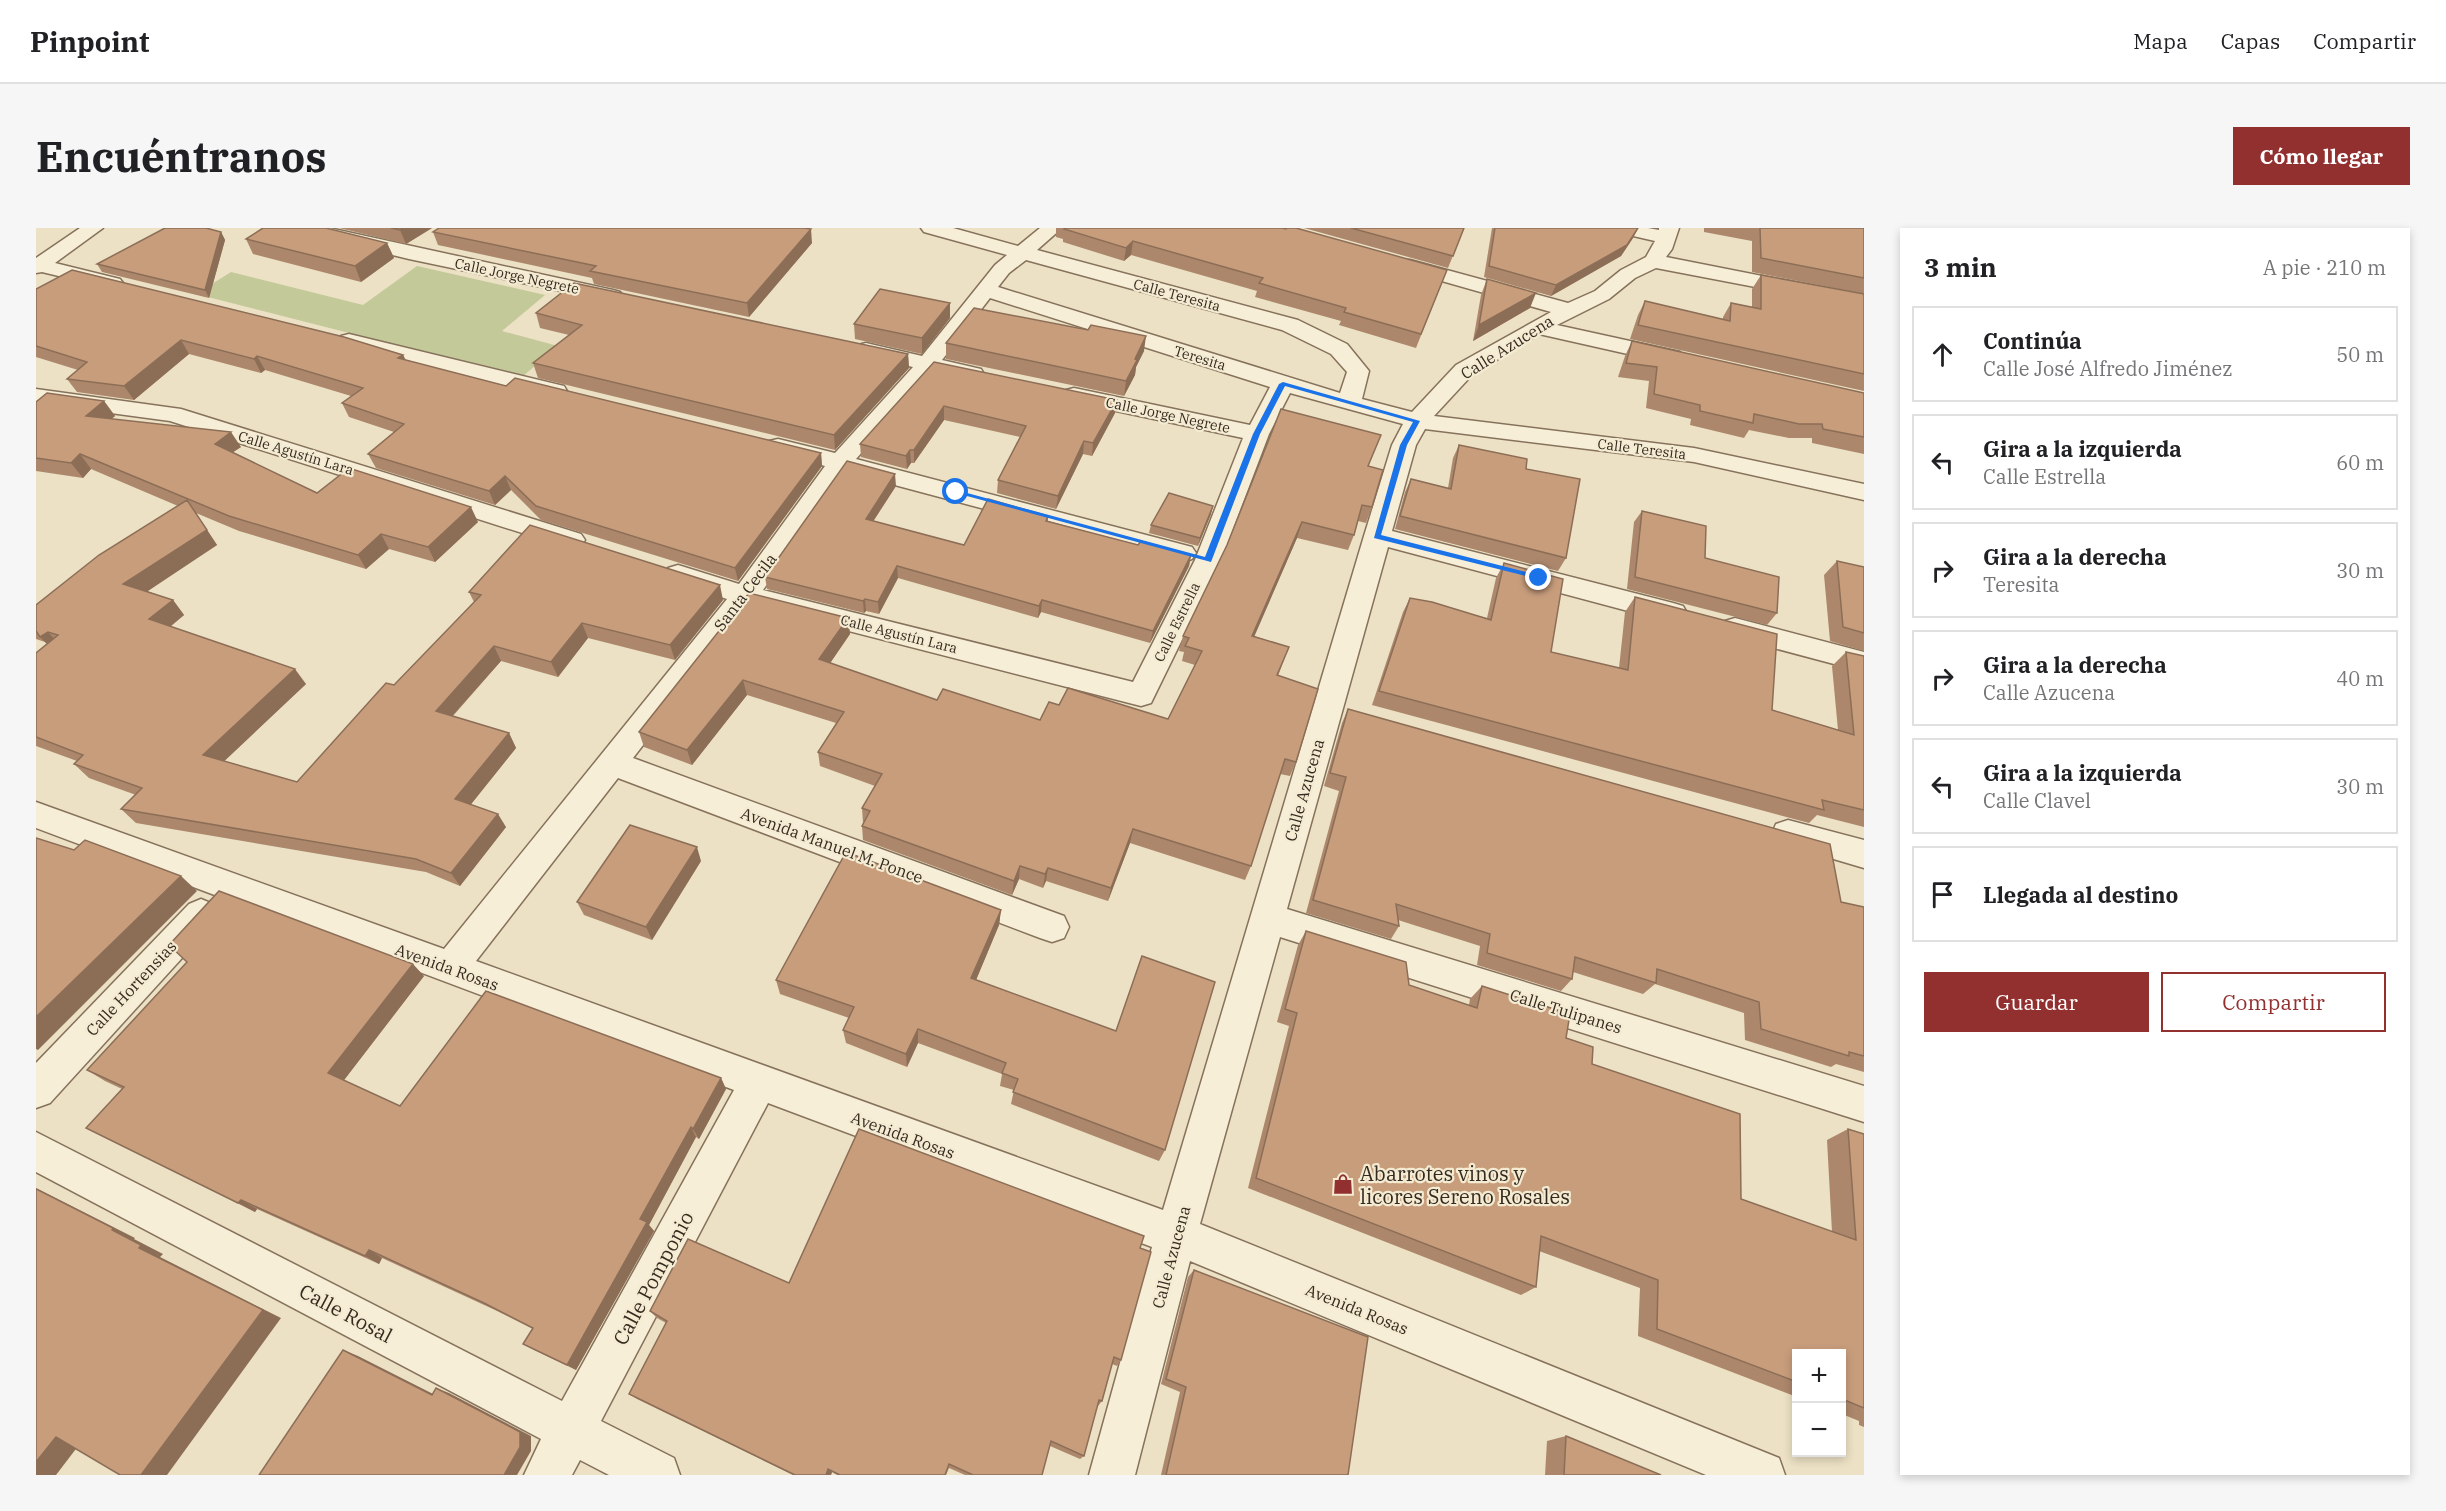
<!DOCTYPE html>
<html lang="es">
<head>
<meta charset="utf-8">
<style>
	body { margin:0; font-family:"IBM Plex Serif",serif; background:#f6f6f6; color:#202124 }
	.controls { position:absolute; right:18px; bottom:18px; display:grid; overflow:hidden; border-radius:0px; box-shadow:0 3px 9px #0003 }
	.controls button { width:54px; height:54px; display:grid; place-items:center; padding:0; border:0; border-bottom:2px solid #e0e0e0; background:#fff; color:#202124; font:30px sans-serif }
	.stop { position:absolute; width:18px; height:18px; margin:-14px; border:4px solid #1a73e8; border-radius:50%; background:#fff }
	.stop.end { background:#1a73e8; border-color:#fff; box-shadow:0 2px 6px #0008 }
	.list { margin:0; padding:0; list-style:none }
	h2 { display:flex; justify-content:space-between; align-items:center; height:78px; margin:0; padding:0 24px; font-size:26px }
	h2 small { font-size:20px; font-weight:400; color:#757577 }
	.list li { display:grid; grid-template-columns:39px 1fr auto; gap:18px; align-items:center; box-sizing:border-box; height:96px; margin:0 12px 12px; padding:0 12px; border:2px solid #e0e0e0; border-radius:0px }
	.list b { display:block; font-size:22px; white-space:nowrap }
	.list p { margin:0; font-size:20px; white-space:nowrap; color:#757577 }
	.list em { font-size:20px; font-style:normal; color:#757577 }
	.actions { display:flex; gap:12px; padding:18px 24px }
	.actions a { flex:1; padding:14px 0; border:2px solid #922f2f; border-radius:0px; text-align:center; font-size:21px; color:#922f2f }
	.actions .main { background:#922f2f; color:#fff }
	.icon { flex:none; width:33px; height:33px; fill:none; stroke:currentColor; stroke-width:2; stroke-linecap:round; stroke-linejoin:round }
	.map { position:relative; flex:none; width:1828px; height:1247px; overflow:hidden; border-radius:0px }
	header { display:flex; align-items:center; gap:36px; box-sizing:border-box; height:84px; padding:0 30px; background:#fff; border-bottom:2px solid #e0e0e0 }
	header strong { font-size:28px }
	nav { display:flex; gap:33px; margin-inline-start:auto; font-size:21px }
	.intro { display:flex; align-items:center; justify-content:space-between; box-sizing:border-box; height:144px; padding:0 36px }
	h1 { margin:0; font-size:42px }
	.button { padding:15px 27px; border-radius:0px; background:#922f2f; color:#fff; font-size:21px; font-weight:700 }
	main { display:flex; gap:36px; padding:0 36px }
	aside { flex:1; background:#fff; border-radius:0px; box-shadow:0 3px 9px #0003 }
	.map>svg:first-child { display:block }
	.green { fill:#c3c999 }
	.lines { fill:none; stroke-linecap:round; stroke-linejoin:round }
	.street-casing { stroke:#86725c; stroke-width:3 }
	.street { fill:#f7eed7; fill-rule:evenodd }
	.wall { fill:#ac876b }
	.shaded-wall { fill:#8c6e57 }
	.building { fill:#c89d7c; stroke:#8c6e57; stroke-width:1.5 }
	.route { fill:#1a73e8 }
	.labels { text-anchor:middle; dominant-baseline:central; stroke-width:4.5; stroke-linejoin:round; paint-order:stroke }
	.far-street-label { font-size:14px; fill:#362a1f; stroke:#f4ebd3 }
	.street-label { font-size:16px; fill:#362a1f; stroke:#f4ebd3 }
	.near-poi-label { font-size:20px; fill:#362a1f; stroke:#f4ebd3; text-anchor:start }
	.near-street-label { font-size:20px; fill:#362a1f; stroke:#f4ebd3 }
</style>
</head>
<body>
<header>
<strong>Pinpoint</strong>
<nav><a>Mapa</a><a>Capas</a><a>Compartir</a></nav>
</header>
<div class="intro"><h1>Encuéntranos</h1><a class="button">Cómo llegar</a></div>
<main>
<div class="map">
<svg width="1828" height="1247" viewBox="0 0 1828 1247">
	<rect width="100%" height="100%" fill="#ece1c4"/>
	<path class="green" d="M381,38L509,67L466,103L522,118L486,149L160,66L195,44L327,77Z"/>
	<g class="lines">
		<g class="street-casing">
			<g id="street">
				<path d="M44,0H67L19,35L84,51L87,55L84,59L77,61L6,44L0,45V30Z"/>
				<path d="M259,0H293L577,62L584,64L587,68L584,72L577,74L373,31L262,4Z"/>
				<path d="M885,0H917L982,18L1004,0H1026L1001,22L1262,92L1311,116L1333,143L1326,171L1376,184L1420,137L1515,84L1360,40L1357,36L1360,32H1374L1532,75L1559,63L1585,42L1610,29L1619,13L1580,4L1577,0H1612L1623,2V0H1643L1636,21L1630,29L1828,68V80L1620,40L1599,50L1573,71L1521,97L1644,124L1647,129L1644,134L1636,136L1503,106L1436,147L1398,188L1658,220L1828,256V272L1658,234L1389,201L1380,217L1356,303L1637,375L1647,378L1651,385L1647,392L1637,395L1352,319L1251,681L1828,858V894L1244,709L1164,996L1743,1230L1749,1247H1670L1154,1033L1099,1247H1053L1116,1019L732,875L565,1193L638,1230L644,1247H573L544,1232L536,1247H488L505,1211L0,944V904L526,1173L698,862L0,600V574L408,721L691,371L632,352L629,346L632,340L642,337L703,356L789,238L733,223L730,218L733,213L742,211L799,225L877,139L822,127L819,122L822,117L830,115L886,128L959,37L971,27L888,4ZM990,32L1246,102L1295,126L1311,144L1304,165L962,59L973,45ZM954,70L1234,159L1214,197L1038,160L1030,162L1027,167L1030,172L1038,174L1207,210L1159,332L1097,454L727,362L810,244L1147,334L1156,331L1160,325L1156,319L820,231L897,144L937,153L945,151L948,146L945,141L906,132ZM1254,165L1367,196L1356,217L1328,308L1127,982L440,733L582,550L1004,710L1016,714L1028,710L1033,699L1028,688L597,530L715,378L1105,478L1115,475L1185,332L1233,206Z"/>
				<path d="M313,106L528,158L531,163L528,168L520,170L305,118L302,113L305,108Z"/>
				<path d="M0,161L145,181L545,306L549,312L545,318L536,320L527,318L134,193L0,175Z"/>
				<path d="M1699,390L1828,424V444L1689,407L1685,400L1689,393Z"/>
				<path d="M1752,592L1828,612V640L1740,614L1736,605L1740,596Z"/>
				<path d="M165,671L177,676L182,686L177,696L14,875L0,880V835L153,676Z"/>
			</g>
		</g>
		<use href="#street" class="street"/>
	</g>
	<g class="wall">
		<path d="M303,0H396L370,16Z"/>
		<path d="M1020,0H1246L1411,42L1380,120L1303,97L1305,93L1219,69L1221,63L1095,27L1088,33L1027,14V11L1020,9Z"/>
		<path d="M1268,0H1428L1412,40Z"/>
		<path d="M1456,0H1602L1597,10L1585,28L1515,68L1448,49Z"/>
		<path d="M1668,0H1828V66L1716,44V13L1668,4Z"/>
		<path d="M185,4L189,12L173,70L66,44L61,36Z"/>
		<path d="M397,4L776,15L713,89L558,56L556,50L402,17Z"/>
		<path d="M210,11L351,15L358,30L325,54L217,26Z"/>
		<path d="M1725,47L1828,66V163L1594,111L1602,87L1609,73L1687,91V89L1695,75L1716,79V61Z"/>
		<path d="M1451,51L1494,80L1437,113L1445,67Z"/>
		<path d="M0,61L367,127L370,132L470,158L785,225L786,238L702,353L505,292L475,262L459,277L340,240L332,226L358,204L313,189L306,175L315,168L229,142L225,145L153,126L98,172L41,164L31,151L42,142L0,129Z"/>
		<path d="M500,85L872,126L873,140L799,222L502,150L497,135L533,107L504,100Z"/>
		<path d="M914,90L886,126L819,111L818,96Z"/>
		<path d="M1596,113L1828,165V226L1776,215V210H1753L1713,202L1708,210L1654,197L1655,191L1610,180L1613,153L1582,149L1589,128Z"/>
		<path d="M910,115L1108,123L1100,139L1099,147L1088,168L910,131Z"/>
		<path d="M898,134L1079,185L1056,228L1047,226L1020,281L961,265L962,252L984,209L908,192L878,235H875L871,241L825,229L824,216Z"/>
		<path d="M68,173L79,188L75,191L205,219L197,224L281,265L442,294L399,334L353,321L330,341L203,303L160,285L181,317L111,363L137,372L148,387L134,399L270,456L188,533L261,554L358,457L438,374L433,364L687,372L639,432L552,410L522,449L465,433L417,488L473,505L480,520L435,576L470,599L424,658L390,644L100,595L85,581L100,567L53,550L38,536L41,533L0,518V425L11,416L9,414L0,411V377L142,278L55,241L47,250L0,243V174Z"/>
		<path d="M1423,217L1490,241L1530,330L1522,343L1359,301L1369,264L1375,251L1412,260L1417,230Z"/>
		<path d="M1332,238L1336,279L1330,295L1322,293L1318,307L1312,322L1261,310L1218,408L1253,419L1242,448L1260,534L1254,548L1244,546L1215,638L1209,652L1094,615L1072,673L1010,653L1007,660L983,651L976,667L827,612L826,598L827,595L826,580L839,558L784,538L782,524L800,495L711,467L656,537L608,519L603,504L812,390L814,406L794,435L901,472L1004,492L1023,477L1132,491L1159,437L1146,433L1148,424L1143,423L1147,408L1191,317Z"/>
		<path d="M860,258L837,293L928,317L1012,288V293L1102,317L1155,327L1153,338L1114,415L1005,384L1002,390L862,350L843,386L830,383L828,385L731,361L729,349Z"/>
		<path d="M1606,283L1669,330L1741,385L1731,397L1591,361L1598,294Z"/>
		<path d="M1175,286L1162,318L1113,305L1115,297Z"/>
		<path d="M1801,333L1828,339V423L1794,413L1788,347Z"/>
		<path d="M1468,335L1515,424L1583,440L1589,384L1599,369L1736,482L1802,502L1796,438L1810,424L1828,428V599L1781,587L1773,595L1336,477L1367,384L1374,370L1451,390L1460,350Z"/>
		<path d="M1312,481L1805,674L1828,679V844L1800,836L1795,839L1709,812L1708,785L1619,756L1607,766L1537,744L1536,751L1525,763L1441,737L1444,718L1362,692L1363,698L1355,711L1270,685L1303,563L1288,558L1306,495Z"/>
		<path d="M665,633L616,712L548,687L541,674Z"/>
		<path d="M965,682L963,697L940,752L1129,922L1123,933L975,876L978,862L964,858L966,846L882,815L871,839L810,815L807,802L813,790L744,766L740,752Z"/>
		<path d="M1270,703L1373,757L1433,777L1434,771L1446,758L1530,810L1556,836L1705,971L1796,1004L1791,912L1812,901L1828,906V1199L1823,1197V1193L1806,1186V1125H1761V1169L1602,1108L1604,1060L1503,1023L1500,1059L1485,1067L1212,960L1253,798L1241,794L1262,717Z"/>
		<path d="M388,748L308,852L364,878L685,850L690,861L663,911L660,909L613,997L618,1003L540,1142L498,1122L487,1116L497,1101L459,1082L346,1030L343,1036L221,981L219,984L50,900L86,861L69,853L51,842Z"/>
		<path d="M1104,1020L1085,1132L1081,1138L1076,1136L1066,1173L1062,1178H1061L1048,1228L1044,1231L1014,1218L1006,1247H929L913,1240L910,1247H801L796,1244L795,1247H757L601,1171L593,1166L630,1095L621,1090L614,1083L753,1055Z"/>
		<path d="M1158,1042L1312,1247H1125L1144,1164L1125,1156L1152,1049Z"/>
		<path d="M1530,1208L1625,1247H1509L1511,1213Z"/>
	</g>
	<g class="shaded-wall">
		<path d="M368,0H396L370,16L364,2Z"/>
		<path d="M1602,0L1597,10L1585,28L1515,68L1520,57Z"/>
		<path d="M775,1L776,15L713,89L711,75Z"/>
		<path d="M185,4L189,12L173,70L169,62Z"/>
		<path d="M1097,13L1095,27L1088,33L1090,20Z"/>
		<path d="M351,15L358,30L325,54L319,38Z"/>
		<path d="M1500,65L1494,80L1437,113L1443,97Z"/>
		<path d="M914,75V90L886,126V110Z"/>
		<path d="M1110,108L1108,123L1100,139L1099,147L1088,168L1090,153L1099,131Z"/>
		<path d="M145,112L153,126L98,172L88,158Z"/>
		<path d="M872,126L873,140L799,222L798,207Z"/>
		<path d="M367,127L373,140L362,130Z"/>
		<path d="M221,128L229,142L225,145L218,131Z"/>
		<path d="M1081,172L1079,185L1056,228L1057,215Z"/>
		<path d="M68,173L79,188L61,203L50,188Z"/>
		<path d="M908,178V192L878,235V222Z"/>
		<path d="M195,204L205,219L188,230L179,216Z"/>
		<path d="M1048,213L1047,226L1020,281L1022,268Z"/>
		<path d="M874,222L875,235L871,241L870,228Z"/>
		<path d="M785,225L786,238L702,353L699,340Z"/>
		<path d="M44,226L55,241L47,250L35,235Z"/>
		<path d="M859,246L860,258L831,303L830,291Z"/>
		<path d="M469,248L475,262L459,277L453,263Z"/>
		<path d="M151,272L181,317L100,371L87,356Z"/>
		<path d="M1177,278L1175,286L1162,318L1164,310Z"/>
		<path d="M435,279L442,294L399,334L392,319Z"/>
		<path d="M1266,294L1261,310L1212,423L1216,408Z"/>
		<path d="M345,306L353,321L330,341L322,327Z"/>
		<path d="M1155,327L1153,338L1114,415L1117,403Z"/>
		<path d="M861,338L862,350L843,386L842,374Z"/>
		<path d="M684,357L687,372L639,432L634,417Z"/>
		<path d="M829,371L830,383L828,385L827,373Z"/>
		<path d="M137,372L148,387L125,406L113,391Z"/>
		<path d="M1006,372L1005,384L1002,390L1003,378Z"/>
		<path d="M812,390L814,406L786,447L783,431Z"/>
		<path d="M546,395L552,410L522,449L515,434Z"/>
		<path d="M12,404L26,419L19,424L4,409Z"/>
		<path d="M458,418L465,433L408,497L400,483Z"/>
		<path d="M259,441L270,456L180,541L167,527Z"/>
		<path d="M707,452L711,467L656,537L651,522Z"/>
		<path d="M473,505L480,520L428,585L419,571Z"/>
		<path d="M462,586L470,599L424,658L415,645Z"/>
		<path d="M1097,601L1094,615L1072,673L1075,660Z"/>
		<path d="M661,619L665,633L616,712L610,699Z"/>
		<path d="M984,638L983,651L976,667L978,653Z"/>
		<path d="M1012,640L1010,653L1007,660L1009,646Z"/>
		<path d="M145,648L161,663L2,822L0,821V789Z"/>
		<path d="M965,682L963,697L935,764V750Z"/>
		<path d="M377,736L388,748L305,856L292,845Z"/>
		<path d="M882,801V815L871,839L870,826Z"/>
		<path d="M685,850L690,861L663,911L657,901Z"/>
		<path d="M655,899L660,909L613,997L618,1003L540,1142L531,1137L604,991Z"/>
		<path d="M0,960L99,1010L98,1011L127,1026L124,1029L245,1090L131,1247H105L103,1020L76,1002L0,961Z"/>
		<path d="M205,972L221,981L219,984L202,975Z"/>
		<path d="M333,1022L346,1030L343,1036L329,1028Z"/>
		<path d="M307,1122L322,1128L409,1172L396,1167Z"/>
		<path d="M400,1160L413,1165L495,1208V1223L481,1247H468Z"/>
		<path d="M20,1209L46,1213L20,1247H0V1234Z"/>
		<path d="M792,1241L796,1244L795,1247H790Z"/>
	</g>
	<g class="building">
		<path d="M129,0H170L185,4L169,62L61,36Z"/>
		<path d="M227,0H290L351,15L319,38L210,11Z"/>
		<path d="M355,0H368L364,2Z"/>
		<path d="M403,0H768L775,1L711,75L554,43L560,38L397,4Z"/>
		<path d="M1029,0H1246L1250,1L1251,0H1260L1411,42L1385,106L1308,84L1310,80L1223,55L1227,50L1097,13L1090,20L1028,1Z"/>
		<path d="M1315,0H1428L1417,28Z"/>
		<path d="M1459,0H1602L1591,17L1520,57L1453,38Z"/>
		<path d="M1724,0H1828V50L1725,30Z"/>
		<path d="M36,42L308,109L367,127L362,130L470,158L479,150L785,225L699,340L500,278L469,248L453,263L332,226L368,196L306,175L327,160L221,128L218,131L145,112L88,158L31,151L51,134L0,118V61Z"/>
		<path d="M1725,47L1828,66V146L1602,97L1609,73L1694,93L1695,75L1725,81Z"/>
		<path d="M1451,51L1500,65L1443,97Z"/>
		<path d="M538,55L872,126L798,207L497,135L546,97L500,85Z"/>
		<path d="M844,61L914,75L886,110L818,96Z"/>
		<path d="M938,80L1052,102L1055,97L1110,108L1099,131L1101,132L1090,153L910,115Z"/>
		<path d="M1596,113L1828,165V209L1787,201L1786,196H1763L1718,186L1717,195L1664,183V177L1618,166L1621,139L1590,135Z"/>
		<path d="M898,134L1081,172L1057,215L1048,213L1022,268L962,252L990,198L908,178L878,222H874L870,228L824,216Z"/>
		<path d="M11,165L68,173L50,188L195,204L179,216L281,265L313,240L435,279L392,319L345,306L322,327L193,288L44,226L35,235L0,230V174Z"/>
		<path d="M1245,181L1345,207L1332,238L1347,242L1336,279L1326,277L1318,307L1266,294L1216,408L1253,419L1241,447L1282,461L1260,534L1249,531L1215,638L1097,601L1075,660L1012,640L1009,646L984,638L978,653L826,598L834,583L826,580L846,546L782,524L808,484L707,452L651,522L603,504L713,365L812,390L783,431L901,472L907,461L1004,492L1013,474L1023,477L1032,460L1132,491L1166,423L1149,418L1153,410L1147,408L1191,317Z"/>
		<path d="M1423,217L1491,231L1490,241L1544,251L1530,330L1364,288L1375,251L1415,261Z"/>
		<path d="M811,233L859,246L830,291L928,317L952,271L1012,288L1010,293L1102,317L1105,313L1155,327L1117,403L1006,372L1003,378L861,338L842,374L829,371L827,373L729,349Z"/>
		<path d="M1133,265L1177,278L1164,310L1115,297Z"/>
		<path d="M151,272L171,302L87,356L137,372L113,391L259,441L167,527L261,554L350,455L358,457L445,367L433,364L494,297L684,357L634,417L546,395L515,434L458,418L400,483L473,505L419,571L462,586L415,645L380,631L85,581L106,560L38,536L47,527L0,509V425L22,407L12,404L4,409L0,403V377L63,327Z"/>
		<path d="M1606,283L1670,298L1669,330L1743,349L1741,385L1599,349Z"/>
		<path d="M1801,333L1828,339V405L1807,399Z"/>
		<path d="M1468,335L1527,351L1515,424L1592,442L1599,369L1741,406L1736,482L1818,507L1810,424L1828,428V582L1786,572L1788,582L1343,463L1374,370L1396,374L1455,392Z"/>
		<path d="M1312,481L1794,616L1805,674L1828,679V828L1813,824V828L1725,801L1723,774L1621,741L1620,755L1539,729L1536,751L1451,725L1454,706L1360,676L1363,698L1277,672L1310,549L1294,545Z"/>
		<path d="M594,597L661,619L610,699L541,674Z"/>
		<path d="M0,610L38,622L49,612L145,648L0,789Z"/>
		<path d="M810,624L965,682L935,750L1080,803L1106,728L1179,754L1129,922L977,864L982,851L966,845L970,835L882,801L870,826L807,802L818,779L740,752Z"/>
		<path d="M183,663L377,736L292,845L364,878L450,763L685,850L657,901L655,899L604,991L611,994L531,1137L487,1116L497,1100L448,1075L333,1022L329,1028L205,972L202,975L50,900L88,859L51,842L151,734L133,717Z"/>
		<path d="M1270,703L1370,734L1373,757L1441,780L1446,758L1534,786L1530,810L1557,819L1556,836L1704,886L1705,971L1820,1012L1812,901L1828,906V1180L1806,1171V1125H1761V1154L1621,1101L1622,1052L1505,1008L1500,1059L1220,950L1261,785L1249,781Z"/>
		<path d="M823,901L1108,1008L1104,1020L1115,1024L1085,1132L1078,1129L1066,1173L1063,1172L1048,1228L1015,1213L1006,1247H937L913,1236L909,1247H804L792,1241L790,1247H759L593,1166L631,1093L614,1083L652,1011L753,1055Z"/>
		<path d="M0,961L77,1000L76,1002L105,1017L103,1020L227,1082L105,1247H84L20,1209L0,1234Z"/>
		<path d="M1158,1042L1332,1109L1312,1247H1130L1150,1159L1130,1151Z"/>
		<path d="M307,1122L396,1167L400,1160L484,1204V1219L468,1247H223Z"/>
		<path d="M1530,1208L1625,1247H1528Z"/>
	</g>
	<path class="route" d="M1247,154L1384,193L1371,217L1345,307L1506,348V352L1338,310L1364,217L1377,194L1249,158L1224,206L1175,334L916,264L920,262L1169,329L1217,206L1243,156Z"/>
	<defs>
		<g id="shop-bare" transform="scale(1.62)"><path d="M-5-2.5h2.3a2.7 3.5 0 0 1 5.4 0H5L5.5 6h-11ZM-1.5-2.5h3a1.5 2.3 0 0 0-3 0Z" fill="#922f2f" stroke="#f4ebd3" stroke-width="2.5" paint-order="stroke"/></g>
	</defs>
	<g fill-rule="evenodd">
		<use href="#shop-bare" x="1307" y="956"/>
	</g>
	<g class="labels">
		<g class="far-street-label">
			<text transform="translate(481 48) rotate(12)">Calle Jorge Negrete</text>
			<text transform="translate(1141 67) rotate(15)">Calle Teresita</text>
			<text transform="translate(1164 130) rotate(17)">Teresita</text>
			<text transform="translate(1132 187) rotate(12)">Calle Jorge Negrete</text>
			<text transform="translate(1606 221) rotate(7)">Calle Teresita</text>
			<text transform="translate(260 225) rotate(17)">Calle Agustín Lara</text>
			<text transform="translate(1141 394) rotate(-64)">Calle Estrella</text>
			<text transform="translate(863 406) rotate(14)">Calle Agustín Lara</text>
		</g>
		<g class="street-label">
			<text transform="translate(1471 119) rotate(-32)">Calle Azucena</text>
			<text transform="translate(709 364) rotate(-53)">Santa Cecila</text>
			<text transform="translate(1268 562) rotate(-74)">Calle Azucena</text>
			<text transform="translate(796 617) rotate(20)">Avenida Manuel M. Ponce</text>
			<text transform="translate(411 739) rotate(20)">Avenida Rosas</text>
			<text transform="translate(95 760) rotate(-47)">Calle Hortensias</text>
			<text transform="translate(1530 783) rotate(17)">Calle Tulipanes</text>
			<text transform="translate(867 907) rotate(20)">Avenida Rosas</text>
			<text transform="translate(1135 1029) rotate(-75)">Calle Azucena</text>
			<text transform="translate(1321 1081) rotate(22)">Avenida Rosas</text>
		</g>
		<g class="near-poi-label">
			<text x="1324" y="945">Abarrotes vinos y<tspan x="1324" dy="23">licores Sereno Rosales</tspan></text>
		</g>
		<g class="near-street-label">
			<text transform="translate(617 1050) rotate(-62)">Calle Pomponio</text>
			<text transform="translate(310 1085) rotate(28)">Calle Rosal</text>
		</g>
	</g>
</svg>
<div class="controls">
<button>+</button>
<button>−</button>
</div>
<div class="stop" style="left:920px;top:264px"></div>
<div class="stop end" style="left:1503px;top:350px"></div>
</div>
<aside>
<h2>3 min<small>A pie · 210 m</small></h2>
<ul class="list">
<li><svg class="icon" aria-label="ahead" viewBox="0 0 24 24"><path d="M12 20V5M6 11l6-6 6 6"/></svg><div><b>Continúa</b><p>Calle José Alfredo Jiménez</p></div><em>50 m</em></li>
<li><svg class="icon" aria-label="left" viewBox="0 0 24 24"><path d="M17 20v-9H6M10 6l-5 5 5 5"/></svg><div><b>Gira a la izquierda</b><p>Calle Estrella</p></div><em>60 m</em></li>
<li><svg class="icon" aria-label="right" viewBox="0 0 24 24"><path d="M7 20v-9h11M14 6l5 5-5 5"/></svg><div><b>Gira a la derecha</b><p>Teresita</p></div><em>30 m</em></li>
<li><svg class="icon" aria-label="right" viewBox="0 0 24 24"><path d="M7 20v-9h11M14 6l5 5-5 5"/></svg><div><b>Gira a la derecha</b><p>Calle Azucena</p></div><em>40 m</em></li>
<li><svg class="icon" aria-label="left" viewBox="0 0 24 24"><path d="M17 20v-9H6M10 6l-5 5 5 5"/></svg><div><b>Gira a la izquierda</b><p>Calle Clavel</p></div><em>30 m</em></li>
<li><svg class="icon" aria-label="arrive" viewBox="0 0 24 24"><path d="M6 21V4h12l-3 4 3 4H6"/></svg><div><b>Llegada al destino</b></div></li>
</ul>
<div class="actions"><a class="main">Guardar</a><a>Compartir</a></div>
</aside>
</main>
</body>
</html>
